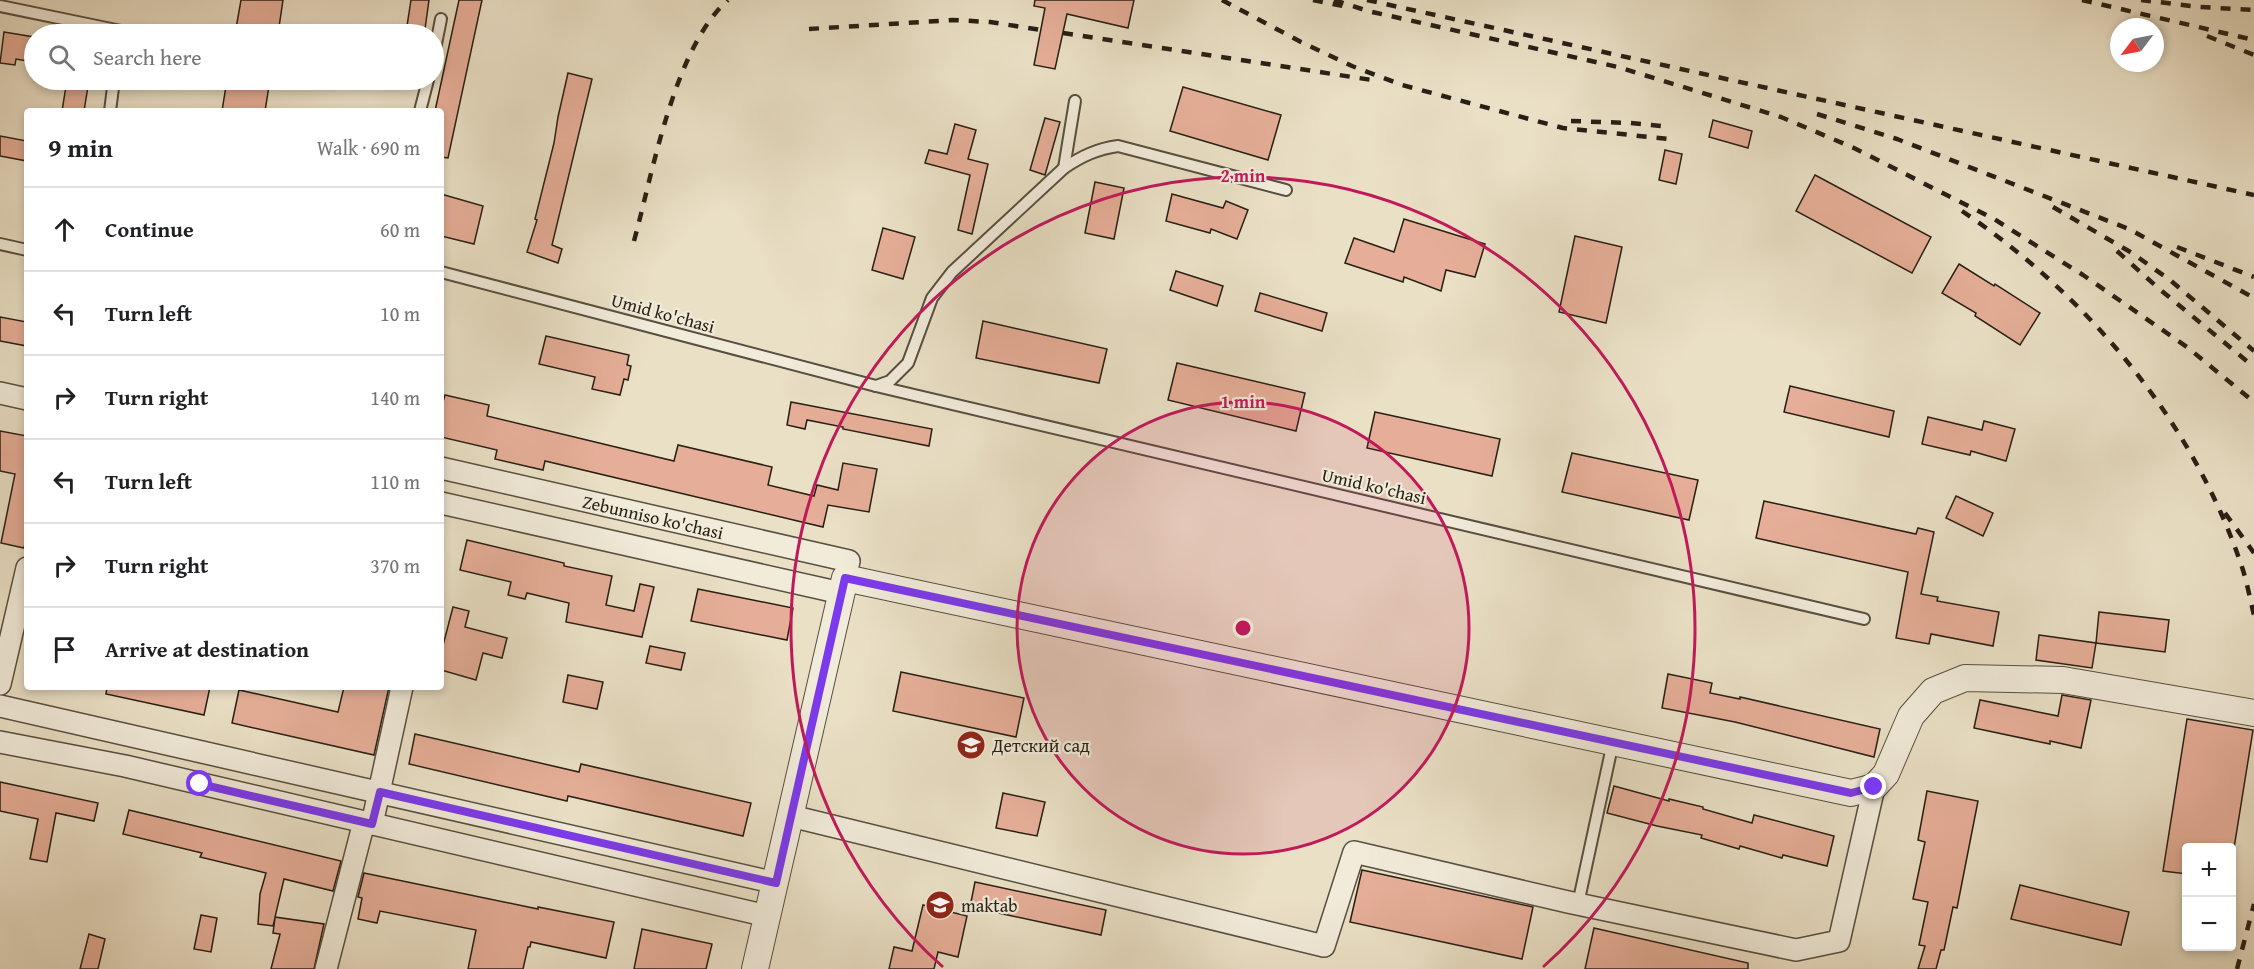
<!DOCTYPE html>
<html lang="en">
<head>
<meta charset="utf-8">
<style>
	body { margin:0; font-family:"Gentium Book Plus",serif; background:#f6f6f6; color:#202124 }
	.controls { position:absolute; right:18px; bottom:18px; display:grid; overflow:hidden; border-radius:6px; box-shadow:0 3px 9px #0003 }
	.controls button { width:54px; height:54px; display:grid; place-items:center; padding:0; border:0; border-bottom:2px solid #e0e0e0; background:#fff; color:#202124; font:30px sans-serif }
	.compass { position:absolute; left:2110px; top:18px; width:54px; height:54px; border-radius:50%; background:#fff; box-shadow:0 3px 9px #0003; rotate:238deg }
	.stop { position:absolute; width:18px; height:18px; margin:-14px; border:4px solid #7c3aed; border-radius:50%; background:#fff }
	.stop.end { background:#7c3aed; border-color:#fff; box-shadow:0 2px 6px #0008 }
	.list { margin:0; padding:0; list-style:none }
	h2 { display:flex; justify-content:space-between; align-items:center; height:78px; margin:0; padding:0 24px; font-size:26px }
	h2 small { font-size:20px; font-weight:400; color:#757577 }
	.list li { display:grid; grid-template-columns:39px 1fr auto; gap:18px; align-items:center; box-sizing:border-box; height:84px; padding:0 24px; border-top:2px solid #e0e0e0 }
	.list b { display:block; font-size:22px; white-space:nowrap }
	.list em { font-size:20px; font-style:normal; color:#757577 }
	.icon { flex:none; width:33px; height:33px; fill:none; stroke:currentColor; stroke-width:2; stroke-linecap:round; stroke-linejoin:round }
	.map { position:relative; flex:none; width:2254px; height:969px; overflow:hidden }
	.search { position:absolute; background:#fff; box-shadow:0 3px 9px #0003; left:24px; top:24px; width:420px; height:66px; display:flex; align-items:center; gap:15px; box-sizing:border-box; padding:0 21px; border-radius:33px; color:#757577; font-size:22px }
	.panel { position:absolute; background:#fff; box-shadow:0 3px 9px #0003; left:24px; top:108px; width:420px; height:582px; border-radius:6px }
	.map>svg:first-child { display:block }
	.building { fill:#e6ae98; stroke:#271f14; stroke-width:1.5 }
	.lines { fill:none; stroke-linecap:round; stroke-linejoin:round }
	.service-casing { stroke:#584f40; stroke-width:14 }
	.minor-casing { stroke:#584f40; stroke-width:24 }
	.tertiary-casing { stroke:#584f40; stroke-width:28 }
	.service { stroke:#f1ebda; stroke-width:10 }
	.minor { stroke:#f1ebda; stroke-width:21 }
	.tertiary { stroke:#f1ebda; stroke-width:26 }
	.rail { stroke:#271f14; stroke-width:4.5; stroke-dasharray:10 10; stroke-linecap:butt }
	.route { stroke:#7c3aed; stroke-width:8 }
	.ring { fill:none; stroke:#c2185b; stroke-width:3 }
	.labels { text-anchor:middle; dominant-baseline:central; stroke-width:4.5; stroke-linejoin:round; paint-order:stroke }
	.street-label { font-size:18px; fill:#271f14; stroke:#f1ebda }
	.poi-label { font-size:18px; fill:#271f14; stroke:#f1ebda; text-anchor:start }
	.centre { fill:#c2185b; stroke:#f1ebda; stroke-width:3 }
	.ring-label { font-size:18px; text-anchor:middle; font-weight:bold; fill:#c2185b; stroke:#f1ebda; stroke-width:4.5; stroke-linejoin:round; paint-order:stroke }
</style>
</head>
<body>
<div class="map">
<svg width="2254" height="969" viewBox="0 0 2254 969">
	<rect width="100%" height="100%" fill="#eae0c6"/>
	<filter id="stains"><feTurbulence type="fractalNoise" baseFrequency=".00333" numOctaves="4"/><feColorMatrix values="0 0 0 0 .2 0 0 0 0 .09 0 0 0 0 .02 0 0 0 .5 -.17"/></filter>
	<radialGradient id="worn" r=".72"><stop offset=".6" stop-color="#630" stop-opacity="0"/><stop offset="1" stop-color="#630" stop-opacity=".3"/></radialGradient>
	<g class="building">
		<path d="M241,0H283L278,34H235Z"/>
		<path d="M411,0H429L425,29L407,26Z"/>
		<path d="M459,0H482L448,158L441,157V111H435Z"/>
		<path d="M1035,0H1134L1128,28L1067,14L1055,69L1034,65L1045,8L1034,6Z"/>
		<path d="M4,32L34,37V62L16,59L15,65L0,63Z"/>
		<path d="M568,73L592,79L552,245L562,249L558,263L527,252L537,220L535,219L554,143L558,117Z"/>
		<path d="M67,80H89L84,111H62Z"/>
		<path d="M227,80H270L265,111H222Z"/>
		<path d="M1183,87L1281,115L1268,160L1170,131Z"/>
		<path d="M1045,118L1060,122L1045,175L1030,170Z"/>
		<path d="M1713,120L1752,131L1748,148L1709,137Z"/>
		<path d="M955,124L976,130L968,159L988,164L972,234L958,230L970,175L925,163L929,150L947,154Z"/>
		<path d="M0,136L27,141V161L0,156Z"/>
		<path d="M1665,150L1682,154L1676,184L1659,180Z"/>
		<path d="M1815,175L1931,237L1912,273L1796,211Z"/>
		<path d="M1095,182L1124,188L1114,239L1085,233Z"/>
		<path d="M441,194L483,206L474,244L441,236Z"/>
		<path d="M1172,194L1223,208L1226,201L1248,210L1237,239L1211,229L1210,233L1166,221Z"/>
		<path d="M1404,219L1485,244L1475,277L1446,270L1441,291L1404,277L1403,282L1345,263L1354,238L1394,252Z"/>
		<path d="M883,228L915,237L903,279L872,270Z"/>
		<path d="M1575,236L1622,247L1606,323L1559,312Z"/>
		<path d="M1959,264L1994,286L1995,284L2040,313L2020,345L1975,316L1976,313L1942,293Z"/>
		<path d="M1176,271L1223,286L1217,306L1170,290Z"/>
		<path d="M1260,293L1327,313L1322,331L1255,311Z"/>
		<path d="M0,317L27,322V346L0,341Z"/>
		<path d="M983,321L1107,349L1099,383L976,358Z"/>
		<path d="M546,336L629,355L627,365L631,366L628,380L624,379L620,395L592,389L595,377L539,364Z"/>
		<path d="M1177,363L1305,393L1296,431L1168,400Z"/>
		<path d="M1790,386L1894,411L1889,437L1784,412Z"/>
		<path d="M445,395L489,405L487,416L674,461L678,445L772,467L768,485L814,496L817,485L838,490L843,463L877,469L869,512L828,505L823,527L545,461L543,470L495,459L497,450L441,437V401L443,402Z"/>
		<path d="M791,402L932,429L929,446L843,429V427L807,420L805,429L787,425Z"/>
		<path d="M1375,412L1500,439L1492,476L1367,448Z"/>
		<path d="M1928,417L1982,430L1984,421L2015,429L2006,461L1971,451L1970,455L1922,444Z"/>
		<path d="M0,431L27,436V535L24,548L1,543L15,474L0,471Z"/>
		<path d="M1572,453L1698,480L1689,520L1562,492Z"/>
		<path d="M1956,496L1993,513L1983,536L1946,518Z"/>
		<path d="M1764,501L1916,534L1918,528L1934,532L1921,594L1938,597L1937,601L1999,612L1993,646L1931,634L1929,644L1896,638L1908,572L1756,538Z"/>
		<path d="M467,540L564,563V566L612,576L606,605L634,611L640,584L654,587L642,637L566,622L569,603L527,593L525,599L508,595L511,582L460,570Z"/>
		<path d="M698,589L793,608L787,640L691,621Z"/>
		<path d="M453,607L469,611L465,627L507,638L502,658L483,653L476,680L441,670V653Z"/>
		<path d="M2099,612L2169,620L2165,652L2096,643Z"/>
		<path d="M2039,635L2096,643L2092,668L2036,660Z"/>
		<path d="M650,646L685,653L681,670L646,663Z"/>
		<path d="M901,672L1024,698L1016,737L893,711Z"/>
		<path d="M1668,674L1712,683L1710,693L1740,699V697L1880,729L1874,757L1735,722L1662,708Z"/>
		<path d="M568,675L603,682L597,709L563,702Z"/>
		<path d="M107,687H210L204,715L106,694Z"/>
		<path d="M344,687H389L374,755L232,723L239,690L338,712Z"/>
		<path d="M2062,695L2091,700L2081,748L2050,741V744L1974,728L1980,700L2058,716Z"/>
		<path d="M2187,719L2253,730L2234,848H2187V874L2163,871Z"/>
		<path d="M415,734L579,772L581,764L751,803L743,836L568,796L567,801L409,764Z"/>
		<path d="M0,782L98,803L94,821L56,813L47,862L30,859L38,819L0,811Z"/>
		<path d="M1614,786L1669,801V799L1703,807V809L1752,823L1754,815L1834,836L1827,866L1783,855L1782,858L1740,846L1739,849L1701,838L1702,835L1657,826L1607,813Z"/>
		<path d="M1927,791L1978,801L1957,908L1953,907L1944,950H1941L1936,969H1918L1925,946L1919,945L1928,902L1913,899L1925,842L1918,840Z"/>
		<path d="M1003,793L1045,802L1037,836L996,828Z"/>
		<path d="M129,810L341,861L333,891L284,879L275,917L324,924L314,969H271L280,934L273,933L275,918L273,926L258,924L260,894L266,873L200,857L202,853L123,834Z"/>
		<path d="M1362,870L1533,907L1522,959L1350,922Z"/>
		<path d="M364,873L538,909V907L614,922L606,958L531,942L530,947H528L523,969H468L476,930L380,911L377,923L358,919L362,898L358,897Z"/>
		<path d="M975,882L1106,910L1101,935L970,907Z"/>
		<path d="M2020,885L2129,912L2121,945L2011,919Z"/>
		<path d="M923,905L967,916L958,957L938,952L934,969H889L894,947L912,951Z"/>
		<path d="M201,915L217,918L211,952L194,949Z"/>
		<path d="M1594,928L1748,963V969H1585Z"/>
		<path d="M642,929L712,944L706,969H634Z"/>
		<path d="M89,934L105,939L98,969H80Z"/>
	</g>
	<g class="lines">
		<g class="service-casing">
			<g id="service">
				<path d="M0,6L121,31V34"/>
				<path d="M434,54L441,19"/>
				<path d="M110,111L114,80"/>
				<path d="M420,111L428,80"/>
				<path d="M1064,168L1075,101"/>
				<path d="M0,244L27,250"/>
				<path d="M441,272L876,386L890,381L908,363L932,298L952,272L1064,168C1082,156 1097,149 1118,146L1286,190"/>
				<path d="M876,386L1864,619"/>
				<path d="M1578,904L1613,742"/>
			</g>
		</g>
		<g class="minor-casing">
			<g id="minor">
				<path d="M0,393L27,399"/>
				<path d="M441,468L849,561L845,578"/>
				<path d="M441,503L841,593"/>
				<path d="M0,684L27,568"/>
				<path d="M0,706L776,883"/>
				<path d="M0,742L125,766L767,916"/>
				<path d="M791,816L1324,946L1354,852L1568,902L1796,950L1839,941L1874,787"/>
				<path d="M372,824L402,687"/>
				<path d="M326,969L364,822"/>
			</g>
		</g>
		<g class="tertiary-casing">
			<path id="tertiary" d="M755,969L845,578L1851,793L1874,787L1886,774L1911,716L1933,691L1965,678L2063,680L2254,713"/>
		</g>
		<use href="#service" class="service"/>
		<use href="#minor" class="minor"/>
		<use href="#tertiary" class="tertiary"/>
		<g class="rail">
			<path d="M1222,0L1301,42L1352,66L1402,85L1563,128L1669,139"/>
			<path d="M1313,0L1343,6"/>
			<path d="M1334,0L1368,11L1618,67L1781,117L1854,148L1994,219L2083,275L2187,347L2254,402"/>
			<path d="M1367,0L2254,195"/>
			<path d="M2082,0L2254,40"/>
			<path d="M2141,0L2200,7L2254,10"/>
			<path d="M809,29L953,20L990,22L1041,30"/>
			<path d="M1063,33L1372,80"/>
			<path d="M2207,36L2254,55"/>
			<path d="M1817,114L1897,139L2129,229L2254,298"/>
			<path d="M1571,121L1630,123L1670,127"/>
			<path d="M2053,207L2132,253L2170,280L2254,351"/>
			<path d="M1962,211C2088,296 2193,421 2242,567C2247,582 2250,599 2254,615"/>
			<path d="M634,241C653,172 674,48 728,0"/>
			<path d="M2177,247L2254,277"/>
			<path d="M2117,251L2157,287L2254,367"/>
			<path d="M2225,513L2254,553"/>
			<path d="M2237,969L2254,904"/>
		</g>
	</g>
	<g class="lines">
		<path class="route" d="M200,784L372,824L380,792L776,883L845,578L1851,793L1874,787"/>
	</g>
	<circle cx="1243" cy="628" r="226" fill="#c2185b" fill-opacity=".12"/>
	<g class="ring">
		<circle cx="1243" cy="628" r="226"/>
		<path d="M943 967A452 452 0 1 1 1543 967"/>
	</g>
	<defs>
		<g id="school-disc" transform="scale(1.5)"><circle r="9.5" fill="#8f2418" stroke="#f1ebda"/><path d="M0-5L7-2L0 1L-7-2ZM-4 1L0 2.5L4 1V4Q0 6-4 4Z" fill="#fff"/></g>
	</defs>
	<g fill-rule="evenodd">
		<use href="#school-disc" x="971" y="745"/>
		<use href="#school-disc" x="940" y="905"/>
	</g>
	<g class="labels">
		<g class="street-label">
			<text transform="translate(663 313) rotate(15)">Umid ko'chasi</text>
			<text transform="translate(1374 486) rotate(13)">Umid ko'chasi</text>
			<text transform="translate(653 517) rotate(13)">Zebunniso ko'chasi</text>
		</g>
		<g class="poi-label">
			<text x="992" y="745">Детский сад</text>
			<text x="961" y="905">maktab</text>
		</g>
	</g>
	<circle cx="1243" cy="628" r="9" class="centre"/>
	<g class="ring-label">
		<text x="1243" y="182">2 min</text>
		<text x="1243" y="408">1 min</text>
	</g>
	<rect width="100%" height="100%" filter="url(#stains)"/>
	<rect width="100%" height="100%" fill="url(#worn)"/>
</svg>
<div class="controls">
<button>+</button>
<button>−</button>
</div>
<svg class="compass" viewBox="-18 -18 36 36"><path d="M0-13l5 13h-10z" fill="#e53935"/><path d="M0 13l5-13h-10z" fill="#757577"/></svg>
<div class="stop" style="left:200px;top:784px"></div>
<div class="stop end" style="left:1874px;top:787px"></div>
<div class="search"><svg class="icon" aria-label="search" viewBox="0 0 24 24"><circle cx="10" cy="10" r="6"/><path d="M15 15l6 6"/></svg>Search here</div>
<section class="panel">
<h2>9 min<small>Walk · 690 m</small></h2>
<ul class="list">
<li><svg class="icon" aria-label="ahead" viewBox="0 0 24 24"><path d="M12 20V5M6 11l6-6 6 6"/></svg><div><b>Continue</b></div><em>60 m</em></li>
<li><svg class="icon" aria-label="left" viewBox="0 0 24 24"><path d="M17 20v-9H6M10 6l-5 5 5 5"/></svg><div><b>Turn left</b></div><em>10 m</em></li>
<li><svg class="icon" aria-label="right" viewBox="0 0 24 24"><path d="M7 20v-9h11M14 6l5 5-5 5"/></svg><div><b>Turn right</b></div><em>140 m</em></li>
<li><svg class="icon" aria-label="left" viewBox="0 0 24 24"><path d="M17 20v-9H6M10 6l-5 5 5 5"/></svg><div><b>Turn left</b></div><em>110 m</em></li>
<li><svg class="icon" aria-label="right" viewBox="0 0 24 24"><path d="M7 20v-9h11M14 6l5 5-5 5"/></svg><div><b>Turn right</b></div><em>370 m</em></li>
<li><svg class="icon" aria-label="arrive" viewBox="0 0 24 24"><path d="M6 21V4h12l-3 4 3 4H6"/></svg><div><b>Arrive at destination</b></div></li>
</ul>
</section>
</div>
</body>
</html>
